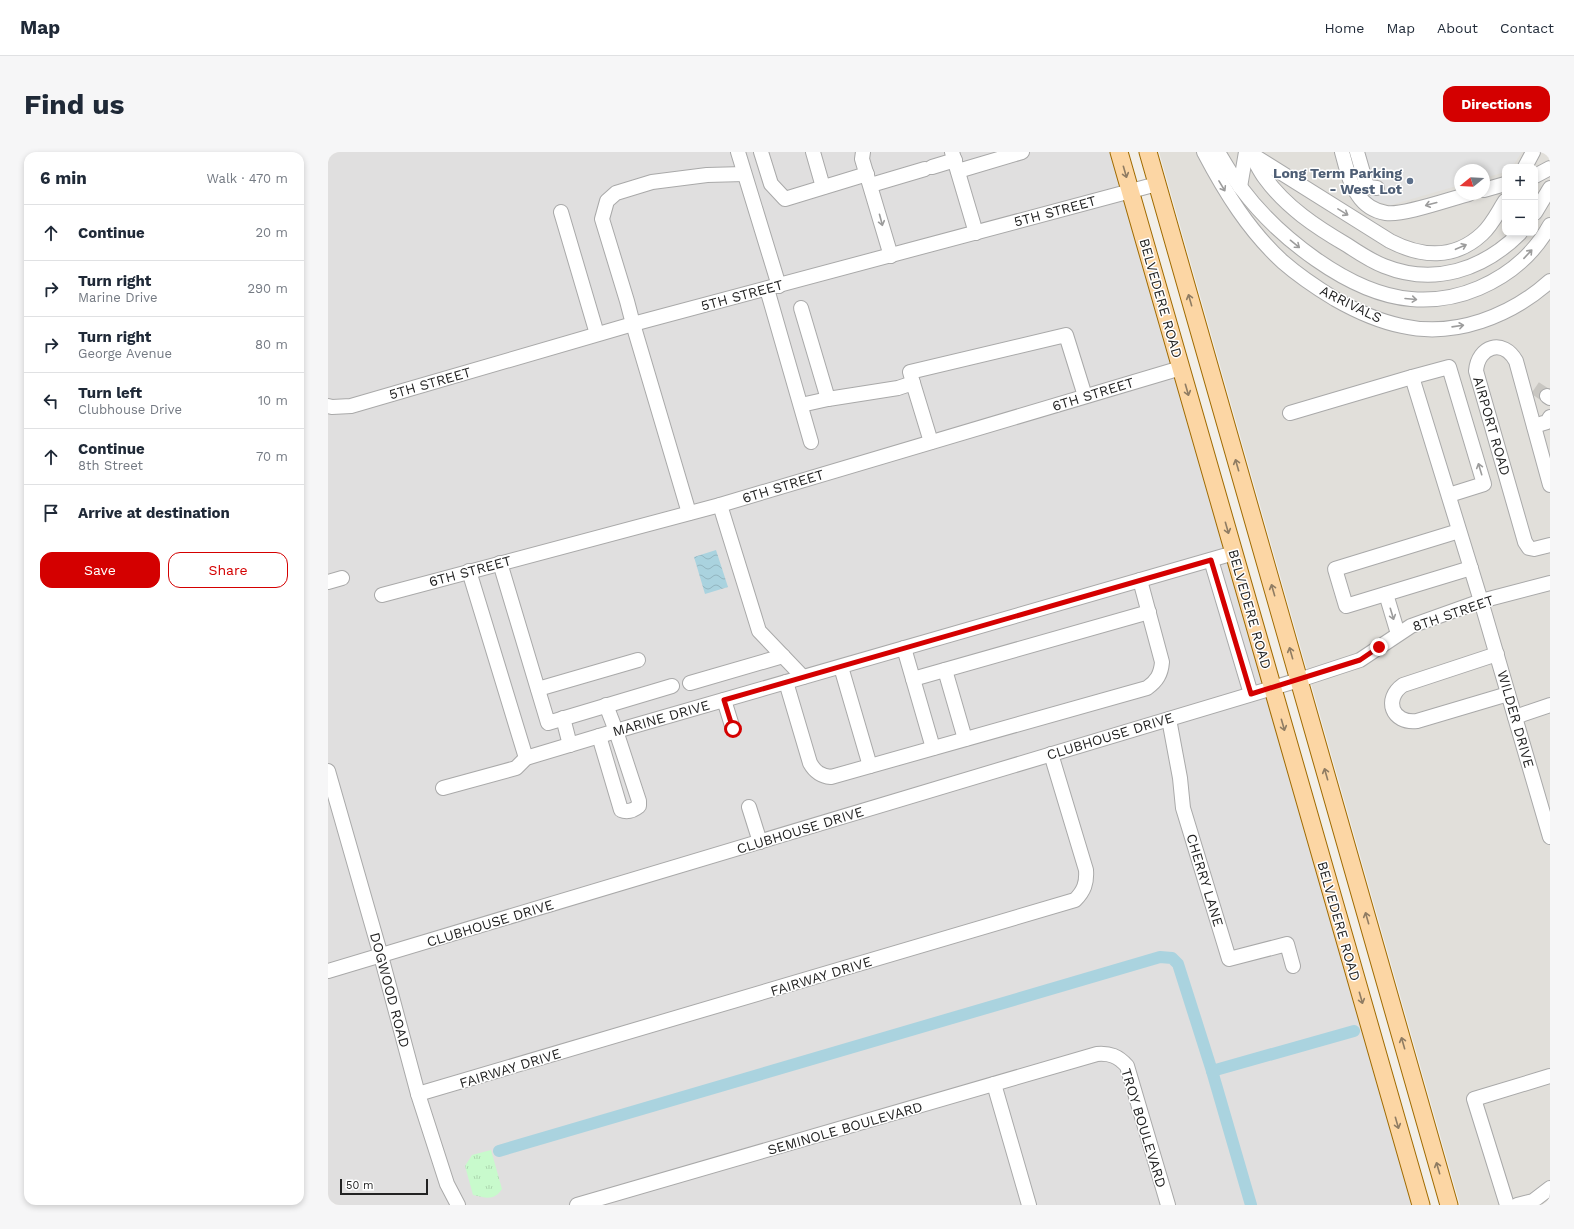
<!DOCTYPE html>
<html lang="en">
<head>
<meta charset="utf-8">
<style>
	body { margin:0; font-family:"Work Sans",sans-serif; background:#f6f6f7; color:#1f2937 }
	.controls { position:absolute; right:12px; top:12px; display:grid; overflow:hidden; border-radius:8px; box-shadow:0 2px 6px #0003 }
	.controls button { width:36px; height:36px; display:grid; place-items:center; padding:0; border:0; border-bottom:1px solid #e0e1e3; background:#fff; color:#1f2937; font:20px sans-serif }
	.compass { position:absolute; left:1126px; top:12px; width:36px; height:36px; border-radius:50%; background:#fff; box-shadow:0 2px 6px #0003; rotate:252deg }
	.scale { position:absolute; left:12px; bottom:10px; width:88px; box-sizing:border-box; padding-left:4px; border:2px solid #222; border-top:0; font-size:11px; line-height:14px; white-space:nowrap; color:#222; -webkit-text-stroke:3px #fff; paint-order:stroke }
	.stop { position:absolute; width:12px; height:12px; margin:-9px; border:3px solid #d40000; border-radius:50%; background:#fff }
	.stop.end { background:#d40000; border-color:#fff; box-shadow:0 1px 4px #0008 }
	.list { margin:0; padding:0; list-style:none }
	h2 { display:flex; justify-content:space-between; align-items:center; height:52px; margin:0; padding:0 16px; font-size:17px }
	h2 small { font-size:13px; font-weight:400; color:#747a83 }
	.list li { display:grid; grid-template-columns:26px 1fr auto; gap:12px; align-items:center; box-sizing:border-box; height:56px; padding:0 16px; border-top:1px solid #e0e1e3 }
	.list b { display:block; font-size:15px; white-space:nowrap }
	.list p { margin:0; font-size:13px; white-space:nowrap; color:#747a83 }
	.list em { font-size:13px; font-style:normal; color:#747a83 }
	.actions { display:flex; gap:8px; padding:12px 16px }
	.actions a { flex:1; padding:9px 0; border:1px solid #d40000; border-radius:12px; text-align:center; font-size:14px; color:#d40000 }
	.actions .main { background:#d40000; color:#fff }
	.icon { flex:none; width:22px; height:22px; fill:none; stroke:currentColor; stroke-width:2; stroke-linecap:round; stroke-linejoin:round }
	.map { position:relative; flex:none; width:1222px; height:1053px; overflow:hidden; border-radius:12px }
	header { display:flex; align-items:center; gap:24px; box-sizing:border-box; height:56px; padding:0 20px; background:#fff; border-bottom:1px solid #e0e1e3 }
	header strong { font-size:19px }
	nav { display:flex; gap:22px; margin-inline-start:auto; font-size:14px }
	.intro { display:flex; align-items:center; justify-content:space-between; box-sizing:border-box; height:96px; padding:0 24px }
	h1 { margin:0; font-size:28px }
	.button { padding:10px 18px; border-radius:12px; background:#d40000; color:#fff; font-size:14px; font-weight:700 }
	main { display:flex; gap:24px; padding:0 24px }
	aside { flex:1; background:#fff; border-radius:12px; box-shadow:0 2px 6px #0003 }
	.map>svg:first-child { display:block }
	.residential { fill:#e0dfdf }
	.airport { fill:#e1dfda; fill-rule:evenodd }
	.park { fill:url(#park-tufts) }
	.parking { fill:#e2e2e2 }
	.water { fill:url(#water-waves) }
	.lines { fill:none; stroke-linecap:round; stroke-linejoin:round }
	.canal { stroke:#aad3df; stroke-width:12 }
	.minor-tunnel { stroke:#c8c6c1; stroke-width:14; stroke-dasharray:14 7; stroke-linecap:butt }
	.minor-casing { stroke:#a9a9a9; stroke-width:16 }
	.major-casing { stroke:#a06b00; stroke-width:19 }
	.minor { stroke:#fff; stroke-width:14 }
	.major { stroke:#fcd6a4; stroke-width:17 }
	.oneway { stroke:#8f7c63 }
	.oneway2 { stroke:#9c9c9c }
	.route { stroke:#d40000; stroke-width:5 }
	.service-dot { fill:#5c6f8a; stroke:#fff; stroke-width:1.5 }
	.labels { text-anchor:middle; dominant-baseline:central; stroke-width:3; stroke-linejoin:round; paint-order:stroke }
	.service-label { font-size:14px; font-weight:bold; fill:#4e5e75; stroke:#fff; text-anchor:end }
	.street-label { font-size:14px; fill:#222; stroke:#fff }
</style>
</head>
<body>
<header>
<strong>Map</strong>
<nav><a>Home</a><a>Map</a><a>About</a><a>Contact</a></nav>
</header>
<div class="intro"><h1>Find us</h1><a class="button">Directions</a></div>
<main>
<aside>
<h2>6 min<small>Walk · 470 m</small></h2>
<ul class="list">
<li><svg class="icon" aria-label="ahead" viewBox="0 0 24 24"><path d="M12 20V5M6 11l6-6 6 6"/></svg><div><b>Continue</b></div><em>20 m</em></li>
<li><svg class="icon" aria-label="right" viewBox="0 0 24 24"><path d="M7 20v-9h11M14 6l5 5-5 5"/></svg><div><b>Turn right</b><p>Marine Drive</p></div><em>290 m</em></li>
<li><svg class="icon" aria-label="right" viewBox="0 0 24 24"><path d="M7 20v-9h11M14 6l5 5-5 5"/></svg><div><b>Turn right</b><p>George Avenue</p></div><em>80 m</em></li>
<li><svg class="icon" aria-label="left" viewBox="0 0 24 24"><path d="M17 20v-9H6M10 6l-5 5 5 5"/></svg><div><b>Turn left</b><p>Clubhouse Drive</p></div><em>10 m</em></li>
<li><svg class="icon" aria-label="ahead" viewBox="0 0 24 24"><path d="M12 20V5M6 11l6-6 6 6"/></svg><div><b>Continue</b><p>8th Street</p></div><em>70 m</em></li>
<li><svg class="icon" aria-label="arrive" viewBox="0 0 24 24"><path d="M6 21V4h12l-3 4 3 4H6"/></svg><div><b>Arrive at destination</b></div></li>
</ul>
<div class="actions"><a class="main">Save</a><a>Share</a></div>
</aside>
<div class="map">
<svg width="1222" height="1053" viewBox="0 0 1222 1053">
	<defs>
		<pattern id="park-tufts" width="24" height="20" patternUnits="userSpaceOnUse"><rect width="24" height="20" fill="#c8facc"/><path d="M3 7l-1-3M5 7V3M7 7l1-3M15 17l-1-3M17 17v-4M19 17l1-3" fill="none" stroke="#acd6af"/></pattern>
		<pattern id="water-waves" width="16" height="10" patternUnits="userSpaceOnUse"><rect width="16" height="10" fill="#aad3df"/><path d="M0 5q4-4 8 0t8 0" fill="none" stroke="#92b5bf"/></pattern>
	</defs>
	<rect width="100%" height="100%" fill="#f2efe9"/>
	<path class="residential" d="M0,0H791L1093,1053H0Z"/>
	<path class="airport" d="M831,0H1222V1053H1132ZM1177,15H1207V81H1177ZM1132,18H1156V42H1132Z"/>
	<path class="park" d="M163,998L174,1037C166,1049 158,1046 145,1043L137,1014L144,1003Z"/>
	<path class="parking" d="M1023,0H1194L1184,15H1177V20L1156,26V18H1132V33L1063,53L1046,49L1033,35Z"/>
	<path class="water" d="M388,398L400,435L377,442L366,405Z"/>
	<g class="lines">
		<g class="canal">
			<path d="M884,919L1026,879"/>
			<path d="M171,999L832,805L844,806L850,812L884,919L923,1053"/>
		</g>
		<path class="minor-tunnel" d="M1207,236L1219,244"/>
		<g class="minor-casing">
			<g id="minor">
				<path d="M410,0L451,134"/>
				<path d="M433,0L443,32L457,47L539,22"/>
				<path d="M485,0L495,35"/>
				<path d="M535,0L534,7L563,104"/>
				<path d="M624,0L648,81"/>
				<path d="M876,0C897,40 921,79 955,110C971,124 989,136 1007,147C1028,159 1050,169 1074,174C1127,186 1183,164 1222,129"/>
				<path d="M890,0C897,12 904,24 913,36C949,84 1021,142 1083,147C1106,149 1130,145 1151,136C1181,123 1206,102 1222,73"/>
				<path d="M921,0C927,8 931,18 937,26C958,55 988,75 1019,93C1031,101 1043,109 1056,114C1106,134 1155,118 1192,81"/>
				<path d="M1014,0C1018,14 1021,31 1030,43C1036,52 1046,59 1058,61C1074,64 1122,47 1141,42"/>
				<path d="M1029,0L1038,31L1041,35L1049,36"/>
				<path d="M928,5L1062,89C1093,105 1126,108 1154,82C1164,73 1170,60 1177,49"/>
				<path d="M604,15L627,8"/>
				<path d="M1197,15L1205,0"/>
				<path d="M630,19L694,0"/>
				<path d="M1207,24L1222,16"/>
				<path d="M543,33L597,17"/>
				<path d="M912,35L918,0"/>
				<path d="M1156,38L1177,32"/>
				<path d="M233,60L269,182"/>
				<path d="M1207,61L1222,36"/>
				<path d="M439,137L483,290"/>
				<path d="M473,156L500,247L570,236L585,231L603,290"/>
				<path d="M1084,225L1121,215L1156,332L1121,343"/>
				<path d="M585,231L582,220L738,183L757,244"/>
				<path d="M1219,244L1222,246"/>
				<path d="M473,253L500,247"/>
				<path d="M0,254L4,255L23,254L305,172L829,32"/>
				<path d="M962,261L1084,225L1153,449L1222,685"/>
				<path d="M1206,274L1219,270L1222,265"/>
				<path d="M1222,333L1188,209C1175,186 1150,194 1148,219L1197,390L1201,396L1206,397L1222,393"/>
				<path d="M392,353L431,479L475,525"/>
				<path d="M361,361L305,172L299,149L274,67L279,49L288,41L324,30L379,23L416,22"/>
				<path d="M1131,379L1007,417L1018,454L1143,416"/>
				<path d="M883,408L923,542"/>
				<path d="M172,411L220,571L344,534"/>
				<path d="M141,419L198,606"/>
				<path d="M0,430L14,426"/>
				<path d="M1058,442L1070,482"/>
				<path d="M54,443L392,353L853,216"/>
				<path d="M576,496L605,596"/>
				<path d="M1169,502L1075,533C1055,547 1064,572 1089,569L1180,542"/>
				<path d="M513,515L542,614"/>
				<path d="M617,518L637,587"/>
				<path d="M585,527L821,460"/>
				<path d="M458,530L482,611C487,620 493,624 503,625L819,536C829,529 833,522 834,510L812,428"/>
				<path d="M362,531L455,504"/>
				<path d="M210,537L310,508"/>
				<path d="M396,548L405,577"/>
				<path d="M1187,565L1222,553"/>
				<path d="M235,566L242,593"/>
				<path d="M841,567L852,626L855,656L901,807L959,792L965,814"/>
				<path d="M271,584L293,658C300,661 306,658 311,654V649L288,579L278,553"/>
				<path d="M0,619L53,804L90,942L119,1032L130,1053"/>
				<path d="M115,636L188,616L198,606L288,579L906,401"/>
				<path d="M421,655L432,690"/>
				<path d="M0,819L971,528L1032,508L1083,474L1153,449L1222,431"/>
				<path d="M666,932L701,1053"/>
				<path d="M90,942L747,748C756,739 759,731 758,718L723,602"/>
				<path d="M249,1053L769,902C782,901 790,904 799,914L840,1053"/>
				<path d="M1179,1053L1146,947L1222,924"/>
				<path d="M1189,1053L1205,1049L1222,1036"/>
			</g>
		</g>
		<g class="major-casing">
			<g id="major">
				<path d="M791,0L1093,1053"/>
				<path d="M820,0L1121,1053"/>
			</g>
		</g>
		<use href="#minor" class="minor"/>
		<use href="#major" class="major"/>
	</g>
	<defs><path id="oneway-shaft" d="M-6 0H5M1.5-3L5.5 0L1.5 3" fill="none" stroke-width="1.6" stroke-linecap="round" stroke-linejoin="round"/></defs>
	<g class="oneway">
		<use href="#oneway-shaft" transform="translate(797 20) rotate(74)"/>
		<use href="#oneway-shaft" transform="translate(862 148) rotate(-106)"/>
		<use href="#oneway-shaft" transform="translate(859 238) rotate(74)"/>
		<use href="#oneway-shaft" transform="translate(909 313) rotate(-106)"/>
		<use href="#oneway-shaft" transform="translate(899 376) rotate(74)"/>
		<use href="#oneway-shaft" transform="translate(945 438) rotate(-106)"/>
		<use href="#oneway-shaft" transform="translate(963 501) rotate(-106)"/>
		<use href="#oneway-shaft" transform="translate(955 573) rotate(74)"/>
		<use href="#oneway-shaft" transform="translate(998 622) rotate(-106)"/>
		<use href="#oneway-shaft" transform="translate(1039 766) rotate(-106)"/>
		<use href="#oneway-shaft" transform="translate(1033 846) rotate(74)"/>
		<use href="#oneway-shaft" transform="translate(1075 891) rotate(-106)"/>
		<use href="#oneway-shaft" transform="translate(1069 971) rotate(74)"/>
		<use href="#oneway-shaft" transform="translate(1110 1016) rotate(-106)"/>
	</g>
	<g class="oneway2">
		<use href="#oneway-shaft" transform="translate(894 34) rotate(59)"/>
		<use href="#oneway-shaft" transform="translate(1103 52) rotate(165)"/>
		<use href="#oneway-shaft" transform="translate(1015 60) rotate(31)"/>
		<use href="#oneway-shaft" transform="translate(553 68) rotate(75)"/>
		<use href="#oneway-shaft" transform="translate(967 92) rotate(39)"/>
		<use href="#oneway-shaft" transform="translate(1133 95) rotate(-23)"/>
		<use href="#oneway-shaft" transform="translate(1200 102) rotate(-47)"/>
		<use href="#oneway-shaft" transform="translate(1083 147) rotate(5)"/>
		<use href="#oneway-shaft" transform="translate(1130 174) rotate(-8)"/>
		<use href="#oneway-shaft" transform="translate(1152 317) rotate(-107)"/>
		<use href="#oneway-shaft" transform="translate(1064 462) rotate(73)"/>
	</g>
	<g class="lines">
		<path class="route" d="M405,577L396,548L883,408L923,542L1032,508L1051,495"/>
	</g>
	<circle class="service-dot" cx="1082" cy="29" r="4"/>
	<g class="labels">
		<g class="service-label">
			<text x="1074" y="21">Long Term Parking<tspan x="1074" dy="16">- West Lot</tspan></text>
		</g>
		<g class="street-label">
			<text transform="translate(727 59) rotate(-15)">5TH STREET</text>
			<text transform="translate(414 143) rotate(-15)">5TH STREET</text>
			<text transform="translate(833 146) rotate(74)">BELVEDERE ROAD</text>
			<text transform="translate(1023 152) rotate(26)">ARRIVALS</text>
			<text transform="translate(102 231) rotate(-16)">5TH STREET</text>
			<text transform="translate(765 242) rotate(-17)">6TH STREET</text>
			<text transform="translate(1164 274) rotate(74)">AIRPORT ROAD</text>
			<text transform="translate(455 334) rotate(-17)">6TH STREET</text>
			<text transform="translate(142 419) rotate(-15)">6TH STREET</text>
			<text transform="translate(922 457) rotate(74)">BELVEDERE ROAD</text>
			<text transform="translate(1125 461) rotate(-19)">8TH STREET</text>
			<text transform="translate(333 566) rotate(-16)">MARINE DRIVE</text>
			<text transform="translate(1188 567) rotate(74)">WILDER DRIVE</text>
			<text transform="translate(782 584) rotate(-17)">CLUBHOUSE DRIVE</text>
			<text transform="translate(472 678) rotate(-17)">CLUBHOUSE DRIVE</text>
			<text transform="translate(877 728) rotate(73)">CHERRY LANE</text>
			<text transform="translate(1011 769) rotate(74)">BELVEDERE ROAD</text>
			<text transform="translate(162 771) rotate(-17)">CLUBHOUSE DRIVE</text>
			<text transform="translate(493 824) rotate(-17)">FAIRWAY DRIVE</text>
			<text transform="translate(62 838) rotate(75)">DOGWOOD ROAD</text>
			<text transform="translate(182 916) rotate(-17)">FAIRWAY DRIVE</text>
			<text transform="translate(517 976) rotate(-16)">SEMINOLE BOULEVARD</text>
			<text transform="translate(816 976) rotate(73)">TROY BOULEVARD</text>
		</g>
	</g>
</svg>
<div class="controls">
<button>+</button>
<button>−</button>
</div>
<svg class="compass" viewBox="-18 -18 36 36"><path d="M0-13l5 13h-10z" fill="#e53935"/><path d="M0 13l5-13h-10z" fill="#747a83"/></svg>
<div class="scale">50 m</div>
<div class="stop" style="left:405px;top:577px"></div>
<div class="stop end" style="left:1051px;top:495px"></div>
</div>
</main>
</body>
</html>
